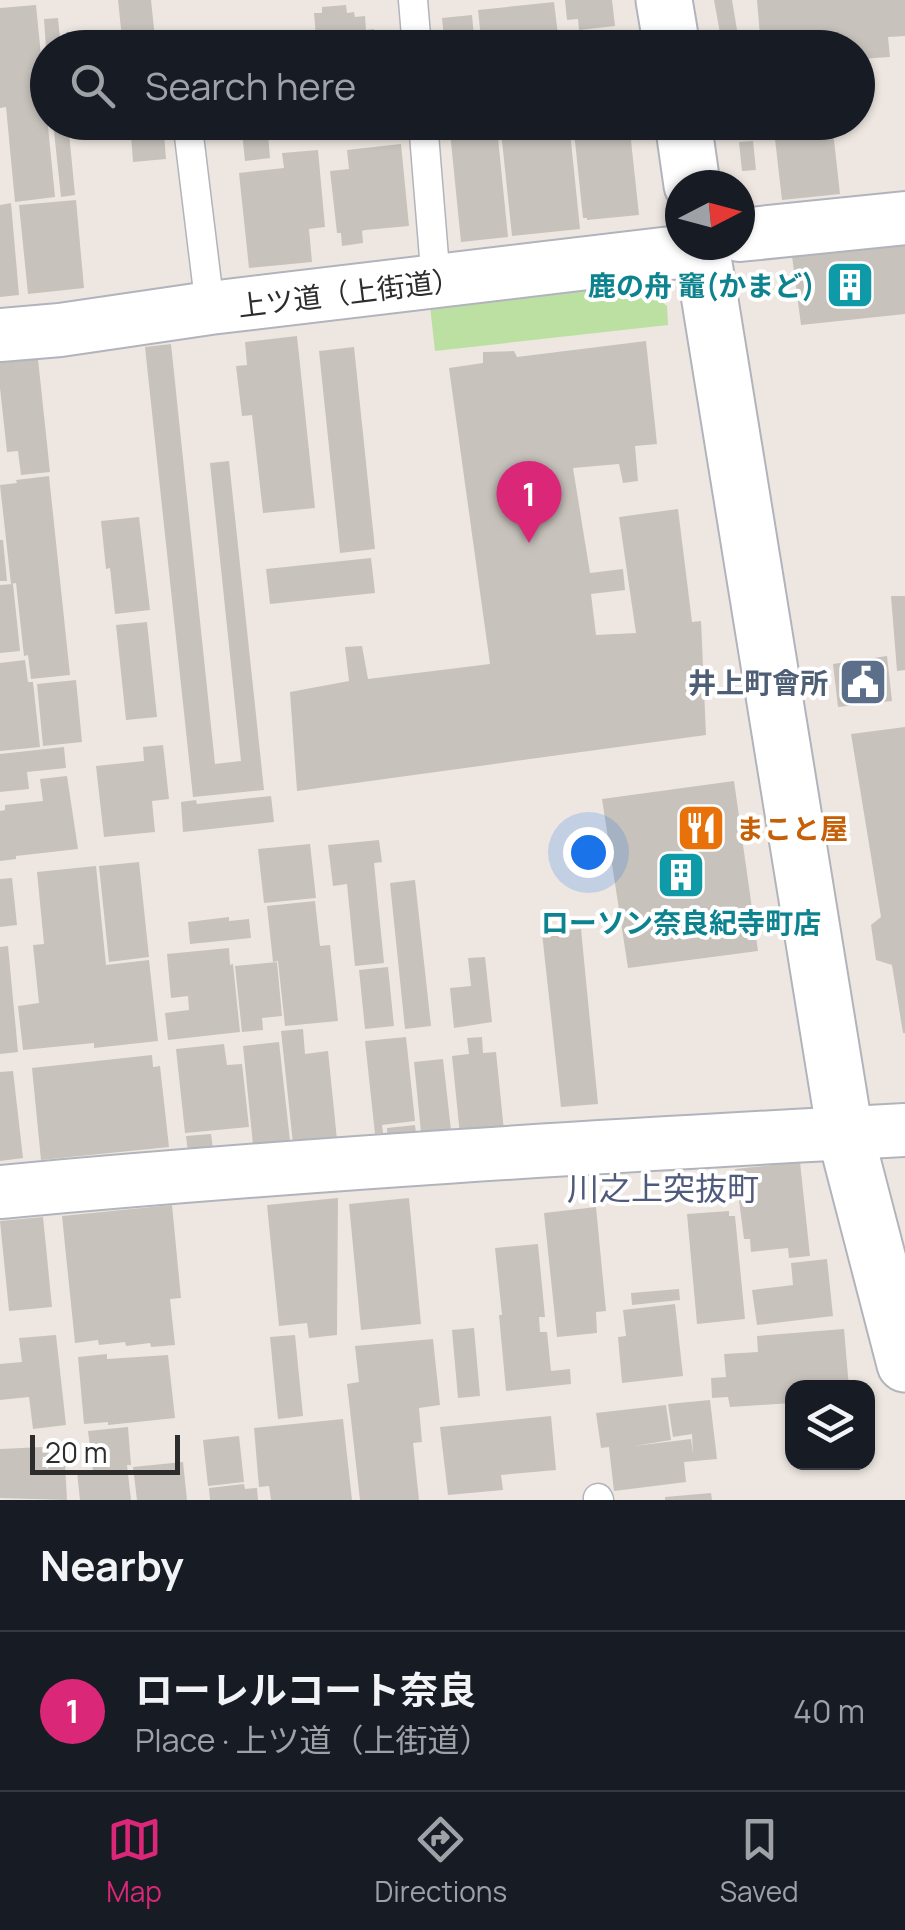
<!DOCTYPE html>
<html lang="en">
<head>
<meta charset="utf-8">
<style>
	body { margin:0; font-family:Manrope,"Noto Sans JP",sans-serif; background:#242831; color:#f1f3f6 }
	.controls { position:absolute; right:30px; bottom:30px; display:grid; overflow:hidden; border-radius:20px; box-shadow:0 2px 8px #0004 }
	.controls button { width:90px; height:90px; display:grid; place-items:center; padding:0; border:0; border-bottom:2px solid #363941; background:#171b24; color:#f1f3f6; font:50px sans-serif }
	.compass { position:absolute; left:665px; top:170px; width:90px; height:90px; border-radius:50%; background:#171b24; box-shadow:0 2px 8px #0004; rotate:84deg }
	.scale { position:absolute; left:30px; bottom:25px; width:150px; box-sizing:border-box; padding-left:10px; border:5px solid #2d2d2d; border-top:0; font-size:28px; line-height:35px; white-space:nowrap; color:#2d2d2d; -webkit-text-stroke:8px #fff; paint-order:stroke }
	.you { position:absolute; left:588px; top:852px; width:35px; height:35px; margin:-25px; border:8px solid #fff; border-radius:50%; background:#1a73e8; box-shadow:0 0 0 15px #1a73e833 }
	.badge { display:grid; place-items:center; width:65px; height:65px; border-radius:50%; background:#db2777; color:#fff; font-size:32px; font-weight:700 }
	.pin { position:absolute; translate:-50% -82px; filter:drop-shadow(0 2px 5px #0008) }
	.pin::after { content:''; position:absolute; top:52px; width:35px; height:30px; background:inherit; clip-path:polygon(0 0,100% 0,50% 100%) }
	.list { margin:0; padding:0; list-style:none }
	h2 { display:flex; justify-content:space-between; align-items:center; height:130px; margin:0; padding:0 40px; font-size:42px }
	h2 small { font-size:32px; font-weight:400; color:#9ea1a6 }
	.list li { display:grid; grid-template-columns:65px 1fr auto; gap:30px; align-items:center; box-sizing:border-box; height:160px; padding:0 40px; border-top:2px solid #363941 }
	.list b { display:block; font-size:38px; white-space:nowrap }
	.list p { margin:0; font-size:32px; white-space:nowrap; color:#9ea1a6 }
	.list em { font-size:32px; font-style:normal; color:#9ea1a6 }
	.icon { flex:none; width:55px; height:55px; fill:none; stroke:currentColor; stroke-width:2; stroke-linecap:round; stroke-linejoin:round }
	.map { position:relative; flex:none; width:905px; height:1500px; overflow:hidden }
	.search { position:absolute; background:#171b24; box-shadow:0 2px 8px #0004; left:30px; right:30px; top:30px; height:110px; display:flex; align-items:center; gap:25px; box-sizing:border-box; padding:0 35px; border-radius:55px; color:#9ea1a6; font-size:38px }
	.sheet { height:290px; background:#171b24 }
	nav { display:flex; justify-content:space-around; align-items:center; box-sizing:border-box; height:140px; border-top:2px solid #363941; background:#171b24; font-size:28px; color:#9ea1a6 }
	nav a { display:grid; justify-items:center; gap:5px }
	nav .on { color:#db2777 }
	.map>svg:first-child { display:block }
	.green { fill:#bbe0a1 }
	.building { fill:#c7c2bc }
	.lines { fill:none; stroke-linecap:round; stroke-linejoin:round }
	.lane-casing { stroke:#b1b4bc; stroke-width:31 }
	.street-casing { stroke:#b1b4bc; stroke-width:56 }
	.secondary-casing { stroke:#b1b4bc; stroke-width:59 }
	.lane { stroke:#fff; stroke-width:28 }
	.street { stroke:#fff; stroke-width:52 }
	.secondary { stroke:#fff; stroke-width:55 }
	.labels { text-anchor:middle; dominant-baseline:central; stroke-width:8; stroke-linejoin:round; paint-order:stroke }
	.culture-label { font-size:28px; font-weight:bold; fill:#0d838f; stroke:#fff; text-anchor:end }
	.street-label { font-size:28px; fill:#2d2d2d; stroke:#fff }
	.service-label { font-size:28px; font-weight:bold; fill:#4e5e75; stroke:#fff; text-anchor:end }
	.food-label { font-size:28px; font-weight:bold; fill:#c56008; stroke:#fff; text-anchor:start }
	.quarter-label { font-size:32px; fill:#505b7c; stroke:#fff }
</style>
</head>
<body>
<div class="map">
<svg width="905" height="1500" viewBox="0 0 905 1500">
	<rect width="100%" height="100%" fill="#eee7e1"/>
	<path class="green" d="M636,280L667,306L668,325L435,351L430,306Z"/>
	<g class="building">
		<path d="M118,0H151L156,48H123Z"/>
		<path d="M565,0H612L615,26L579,30L578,19L567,20Z"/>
		<path d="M714,0H732L739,42L722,44Z"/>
		<path d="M757,0H905V36L888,37L890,57L858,59V48H761Z"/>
		<path d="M554,2L559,43L520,47V45L482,48L478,10Z"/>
		<path d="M36,5L55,197L15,202L6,107L0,108V8Z"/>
		<path d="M346,5L347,13L354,12L355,17L365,16L366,30L374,29L375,37L382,36L383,48H317L314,13H322V7Z"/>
		<path d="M472,15L475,48H445L442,18Z"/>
		<path d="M58,18L61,48H46L44,19Z"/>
		<path d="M617,36L618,48H570L569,41Z"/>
		<path d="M53,122H68L75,195L61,197Z"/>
		<path d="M130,122H163L166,159L133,162Z"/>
		<path d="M241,122H267L270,158L245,161Z"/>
		<path d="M449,122H471L472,130L497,128L508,237L461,242Z"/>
		<path d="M500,122H569L580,229L512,236Z"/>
		<path d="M573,122H629L639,215L587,220V218H583Z"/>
		<path d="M773,122H832L840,194L782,200Z"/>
		<path d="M753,141L756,170L742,171L739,142Z"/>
		<path d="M401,144L409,226L365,230L362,231L363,243L342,246L341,233H337L330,171L349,169L347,150Z"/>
		<path d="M318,150L325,227L309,229L312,262L249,268L239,173L284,168L282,153Z"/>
		<path d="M76,200L84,288L28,294L19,205Z"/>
		<path d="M11,203L19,295L0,297V205Z"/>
		<path d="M905,243V314L801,325L792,256Z"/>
		<path d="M297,336L315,508L263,513L252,415L242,416L236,366L247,365L245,342Z"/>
		<path d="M646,341L657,444L635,446L638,481L623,483L619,464L573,468L590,573L623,569L625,590L591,594L596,635L636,633L619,517L678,509L692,622L701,621L706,735L297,791L290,692L349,681L345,647L362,646L368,679L490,664L449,368L483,363V352L514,351L517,357Z"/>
		<path d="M171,344L215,764L241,761L210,463L229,461L264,790L193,797L145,347Z"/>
		<path d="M354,347L375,549L340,553L319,351Z"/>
		<path d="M38,359L50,472L21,475L18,451L7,452L0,388V362Z"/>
		<path d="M49,476L70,675L31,679L28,655L24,656L16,583L11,584L0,485L17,483L16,480Z"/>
		<path d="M139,517L150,610L115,614L110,568L106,569L101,521Z"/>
		<path d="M0,540H3L7,581H0Z"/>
		<path d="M371,558L375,593L270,604L266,569Z"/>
		<path d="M13,584L20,651L0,653V585Z"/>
		<path d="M891,596H905V670L897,671Z"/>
		<path d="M147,622L157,717L126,720L116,625Z"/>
		<path d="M887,656L892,701L838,707L833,664Z"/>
		<path d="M25,660L28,682H33L40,747L0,751V663Z"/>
		<path d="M76,680L82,742L43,746L37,684Z"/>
		<path d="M905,727V1033H903L892,965L876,960L871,925L881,917L851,734Z"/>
		<path d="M163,745L169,799L152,801L155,832L104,837L96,766L144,761L143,747Z"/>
		<path d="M64,747L66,768L27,772L29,789L0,792V754Z"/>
		<path d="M67,776L78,849L16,856V859L0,861V811L5,810V805L43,801L40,779Z"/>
		<path d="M734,781L758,951L628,968L602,799Z"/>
		<path d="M271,796L274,822L183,832L181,802L196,800L197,804Z"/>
		<path d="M379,840L382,862L374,863L384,963L355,966L347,884L333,886L328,845Z"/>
		<path d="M310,844L316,898L264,903L258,849Z"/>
		<path d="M139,862L149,957L109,962L99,866Z"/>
		<path d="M96,866L106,965L149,960L158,1041L94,1048V1043L23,1050L18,1006L39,1003L33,945L44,944L37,872Z"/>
		<path d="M12,878L17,925L0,927V879Z"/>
		<path d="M415,880L431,1026L405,1029L390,883Z"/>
		<path d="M315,901L320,946L330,945L338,1021L285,1026L278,961L273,962L267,906Z"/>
		<path d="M229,917V921L249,919L251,938L190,944L188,922Z"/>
		<path d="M581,929L598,1104L561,1107L542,933Z"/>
		<path d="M8,946L18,1052L0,1054V947Z"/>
		<path d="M229,948L230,965L233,964L240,1032L168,1040L165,1013L189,1010L188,996L171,998L167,954Z"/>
		<path d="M485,957L492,1022L454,1028L450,988L471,986L468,958Z"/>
		<path d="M277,962L282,1016L262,1018L263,1030L242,1032L235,966Z"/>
		<path d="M388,967L394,1026L365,1029L359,970Z"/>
		<path d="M303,1029L305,1054L328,1051L337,1140L293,1144L281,1031Z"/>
		<path d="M406,1037L415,1121L382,1125L383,1133L375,1134L365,1041Z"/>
		<path d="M482,1037L483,1053L496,1052L504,1131L460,1135L452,1056L469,1054L467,1038Z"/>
		<path d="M279,1042L290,1141L253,1145L243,1046Z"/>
		<path d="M224,1044L227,1065L242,1064L249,1127L185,1133L176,1049Z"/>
		<path d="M152,1055L153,1067L160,1066L169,1147L41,1160L32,1068Z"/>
		<path d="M443,1059L452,1139L422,1142L414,1062Z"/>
		<path d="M13,1071L23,1158L0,1161V1072Z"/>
		<path d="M415,1125L417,1142L388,1145L387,1128Z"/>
		<path d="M211,1134L213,1149L188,1152L186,1136Z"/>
		<path d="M800,1162L810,1256L789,1258L788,1248L751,1252L750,1239H744L735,1169Z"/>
		<path d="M338,1198L337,1335L309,1338L307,1323L279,1326L267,1205Z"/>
		<path d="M409,1198L421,1324L361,1330L349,1204Z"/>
		<path d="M172,1205L181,1298L170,1299L175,1345L151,1347L150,1343L126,1346L125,1342L99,1345L98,1340L75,1343L62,1216Z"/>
		<path d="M596,1207L606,1311L596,1312L597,1333L557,1337L544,1213Z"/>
		<path d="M729,1211V1216H735L745,1319L697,1324L687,1214Z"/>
		<path d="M43,1217L52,1307L9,1311L0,1221Z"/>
		<path d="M538,1244L545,1317H539L540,1332H547L551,1371L570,1369L571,1384L506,1391L499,1315H502L495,1248Z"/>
		<path d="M827,1259L833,1316L757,1325L752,1290L793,1285L791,1263Z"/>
		<path d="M679,1289L680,1300L632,1305L631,1293Z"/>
		<path d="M675,1304L683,1376L622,1383L618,1337L626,1336L623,1310Z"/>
		<path d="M474,1328L480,1396L458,1398L452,1330Z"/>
		<path d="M844,1329L849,1388H792V1403L730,1407L728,1397L712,1398L711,1378L726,1377L724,1354L758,1352L757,1336Z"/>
		<path d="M56,1335L66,1425L33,1429L29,1397L0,1400V1364L22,1362L19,1338Z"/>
		<path d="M295,1335L303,1416L278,1419L270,1337Z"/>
		<path d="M433,1339L440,1405L419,1408L422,1442L413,1443L419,1500H360L347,1384L359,1382L355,1346Z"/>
		<path d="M107,1354V1359L168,1355L175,1418L108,1425V1422L84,1424L78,1357Z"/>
		<path d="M710,1400L717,1459L684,1462L686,1482L614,1491L609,1447L601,1448L596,1413L666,1405L671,1440L634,1446L691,1439L693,1454L692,1434L673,1437L668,1404Z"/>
		<path d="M551,1416L556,1470L501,1475L503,1490L448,1495L440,1427Z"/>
		<path d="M343,1419L352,1500H271L269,1486L259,1487L254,1428Z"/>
		<path d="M128,1427L131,1465H127L131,1500H80L77,1472L93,1471L88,1431Z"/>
		<path d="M239,1436L244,1482L208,1486L203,1440Z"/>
		<path d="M64,1446L67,1500L0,1498V1449Z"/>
		<path d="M183,1462L187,1500H137L133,1467Z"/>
		<path d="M244,1484L245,1489L257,1488L258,1500H210L209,1488Z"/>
		<path d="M711,1493L712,1500H665V1497Z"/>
	</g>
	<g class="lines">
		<g class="lane-casing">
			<g id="lane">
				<path d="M413,0L417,48"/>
				<path d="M423,122L436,282"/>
				<path d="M188,128L210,308"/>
				<path d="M598,1498L599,1500"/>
			</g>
		</g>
		<g class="street-casing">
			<g id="street">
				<path d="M740,235L905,218"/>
				<path d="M0,335L60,330L210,308L671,253L697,245"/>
				<path d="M0,1192C301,1164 603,1146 905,1130"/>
			</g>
		</g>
		<g class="secondary-casing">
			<g id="secondary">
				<path d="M664,0L672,48"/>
				<path d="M683,122L692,185"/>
				<path d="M701,245L845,1133L905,1364"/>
			</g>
		</g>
		<use href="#lane" class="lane"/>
		<use href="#street" class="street"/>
		<use href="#secondary" class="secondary"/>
	</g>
	<defs>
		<g id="building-square" transform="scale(2.5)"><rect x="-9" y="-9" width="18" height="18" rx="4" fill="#0f9aa8" stroke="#fff"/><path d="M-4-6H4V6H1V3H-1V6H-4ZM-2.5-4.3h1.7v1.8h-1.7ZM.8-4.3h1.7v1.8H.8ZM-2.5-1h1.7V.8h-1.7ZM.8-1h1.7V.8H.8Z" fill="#fff"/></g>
		<g id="civic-square" transform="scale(2.5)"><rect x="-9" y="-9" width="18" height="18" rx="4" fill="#5c6f8a" stroke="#fff"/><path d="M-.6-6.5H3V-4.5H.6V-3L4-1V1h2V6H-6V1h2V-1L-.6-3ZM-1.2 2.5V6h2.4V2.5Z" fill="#fff"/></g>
		<g id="restaurant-square" transform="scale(2.5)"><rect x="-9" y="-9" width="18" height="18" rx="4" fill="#e8710a" stroke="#fff"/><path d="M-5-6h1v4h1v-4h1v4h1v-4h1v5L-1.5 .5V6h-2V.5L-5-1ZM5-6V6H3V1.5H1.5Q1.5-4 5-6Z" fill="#fff"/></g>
	</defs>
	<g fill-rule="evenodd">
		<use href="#building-square" x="850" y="285"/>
		<use href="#civic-square" x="863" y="682"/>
		<use href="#restaurant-square" x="701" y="828"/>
		<use href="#building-square" x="681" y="875"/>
	</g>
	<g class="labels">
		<g class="culture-label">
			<text x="815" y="285">鹿の舟 竈(かまど)</text>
			<text x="681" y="922" text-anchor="middle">ローソン奈良紀寺町店</text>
		</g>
		<g class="street-label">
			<text transform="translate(349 292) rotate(-7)">上ツ道（上街道）</text>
		</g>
		<g class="service-label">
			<text x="828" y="682">井上町會所</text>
		</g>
		<g class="food-label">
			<text x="736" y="828">まこと屋</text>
		</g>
		<g class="quarter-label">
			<text x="663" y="1188">川之上突抜町</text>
		</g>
	</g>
</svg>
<div class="controls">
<button><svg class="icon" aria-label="layers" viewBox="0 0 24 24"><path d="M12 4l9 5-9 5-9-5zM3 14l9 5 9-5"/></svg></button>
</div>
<svg class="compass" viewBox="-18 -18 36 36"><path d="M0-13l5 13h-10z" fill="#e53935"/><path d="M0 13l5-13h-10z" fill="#9ea1a6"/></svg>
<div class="scale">20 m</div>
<div class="you"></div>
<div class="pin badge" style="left:529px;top:543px">1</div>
<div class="search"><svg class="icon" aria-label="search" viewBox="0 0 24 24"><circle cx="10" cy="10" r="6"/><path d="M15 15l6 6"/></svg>Search here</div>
</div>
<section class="sheet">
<h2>Nearby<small></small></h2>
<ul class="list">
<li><span class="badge">1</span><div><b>ローレルコート奈良</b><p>Place · 上ツ道（上街道）</p></div><em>40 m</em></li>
</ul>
</section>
<nav>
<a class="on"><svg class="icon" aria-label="map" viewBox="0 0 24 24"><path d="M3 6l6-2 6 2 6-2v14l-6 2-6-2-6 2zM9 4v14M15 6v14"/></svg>Map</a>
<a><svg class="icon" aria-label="directions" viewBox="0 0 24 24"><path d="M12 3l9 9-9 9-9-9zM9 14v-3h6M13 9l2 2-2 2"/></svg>Directions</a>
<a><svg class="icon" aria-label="saved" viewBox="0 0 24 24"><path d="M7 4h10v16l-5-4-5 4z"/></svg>Saved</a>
</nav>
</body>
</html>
